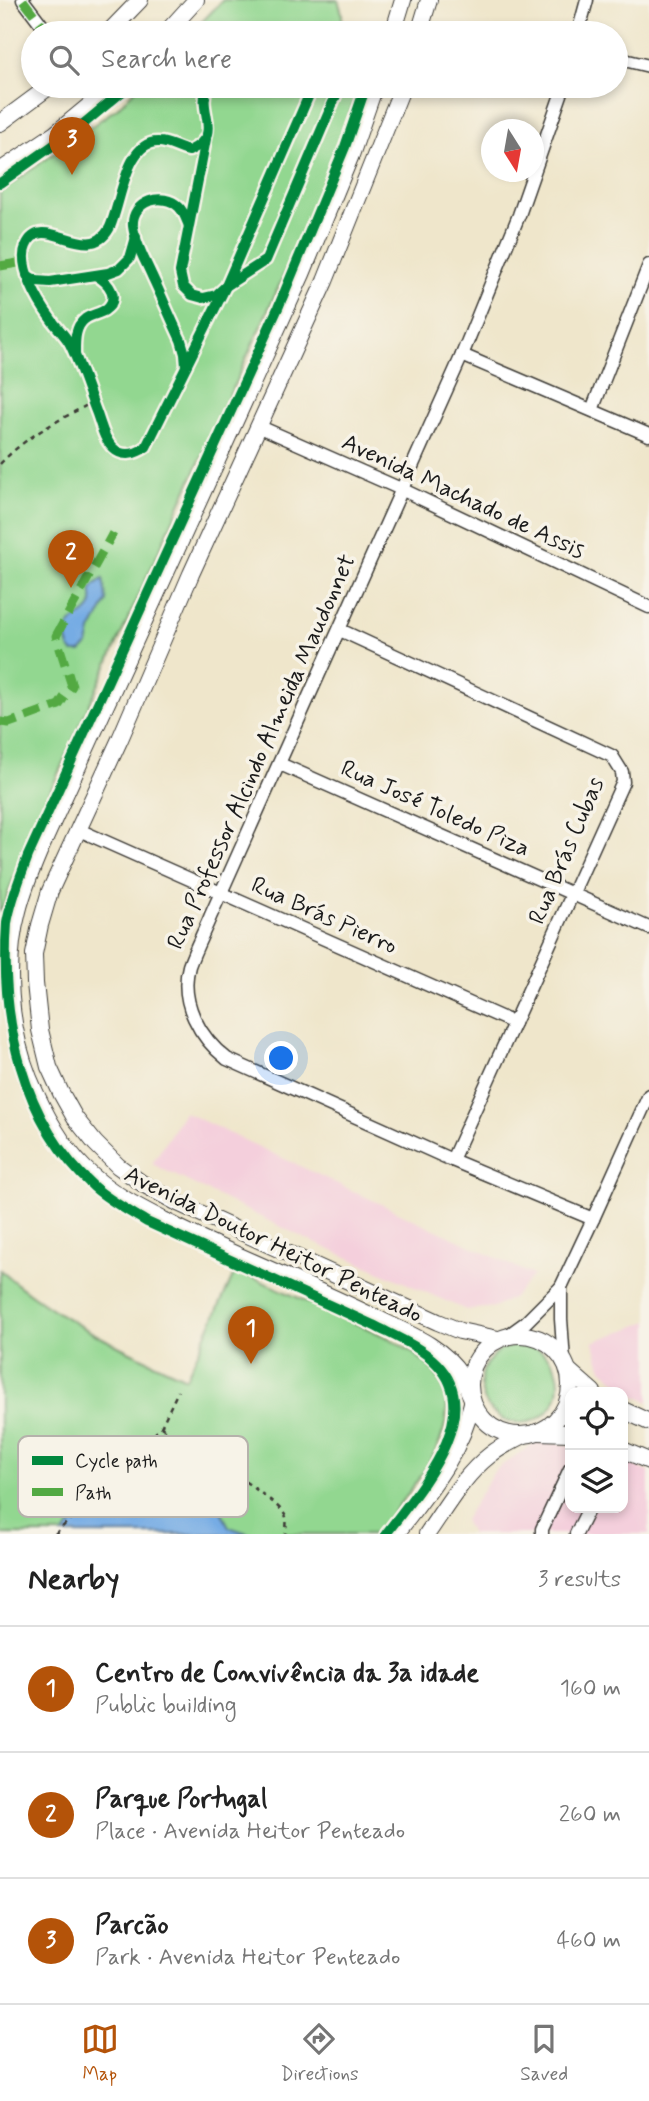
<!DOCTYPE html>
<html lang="en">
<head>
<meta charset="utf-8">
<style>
	body { margin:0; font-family:Mynerve,sans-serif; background:#f6f6f6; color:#222 }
	.controls { position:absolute; right:21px; bottom:21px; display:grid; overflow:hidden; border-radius:14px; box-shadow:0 4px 10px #0003 }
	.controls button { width:63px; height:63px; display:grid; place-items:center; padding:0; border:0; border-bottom:2px solid #e0e0e0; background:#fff; color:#222; font:35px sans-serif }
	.compass { position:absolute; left:481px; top:119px; width:63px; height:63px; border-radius:50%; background:#fff; box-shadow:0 4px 10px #0003; rotate:169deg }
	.you { position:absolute; left:282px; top:1059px; width:24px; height:24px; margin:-18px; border:5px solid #fff; border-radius:50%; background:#1a73e8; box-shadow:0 0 0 10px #1a73e833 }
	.badge { display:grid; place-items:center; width:46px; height:46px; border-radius:50%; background:#b45309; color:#fff; font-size:23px; font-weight:700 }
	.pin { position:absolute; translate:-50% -58px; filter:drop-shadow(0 2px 4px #0008) }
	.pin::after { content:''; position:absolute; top:37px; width:24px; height:21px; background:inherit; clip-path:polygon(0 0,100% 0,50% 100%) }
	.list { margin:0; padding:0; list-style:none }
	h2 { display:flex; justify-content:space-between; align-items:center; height:91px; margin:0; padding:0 28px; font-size:30px }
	h2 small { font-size:23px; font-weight:400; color:#767676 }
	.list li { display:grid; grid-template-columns:46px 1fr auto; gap:21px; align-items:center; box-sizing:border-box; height:126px; padding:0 28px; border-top:2px solid #e0e0e0 }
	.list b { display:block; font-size:26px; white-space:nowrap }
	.list p { margin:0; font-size:23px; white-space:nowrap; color:#767676 }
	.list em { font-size:23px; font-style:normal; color:#767676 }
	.icon { flex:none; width:38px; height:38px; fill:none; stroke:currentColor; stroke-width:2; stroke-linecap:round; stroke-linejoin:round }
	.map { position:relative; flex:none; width:649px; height:1534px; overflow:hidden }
	.search { position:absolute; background:#fff; box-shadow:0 4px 10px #0003; left:21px; right:21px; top:21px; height:77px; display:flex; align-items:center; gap:18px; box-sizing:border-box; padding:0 24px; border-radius:38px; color:#767676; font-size:26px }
	.sheet { height:469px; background:#fff }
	nav { display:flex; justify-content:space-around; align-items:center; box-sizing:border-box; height:98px; border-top:2px solid #e0e0e0; background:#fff; font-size:19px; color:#767676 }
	nav a { display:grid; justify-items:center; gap:4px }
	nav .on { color:#b45309 }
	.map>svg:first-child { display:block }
	.built { fill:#f4cfdc }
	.green { fill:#92d790; stroke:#577a56; stroke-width:2 }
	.water { fill:#76ace4; stroke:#496480; stroke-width:2 }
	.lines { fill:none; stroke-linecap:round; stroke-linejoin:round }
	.minor-casing { stroke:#3c3a36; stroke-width:15 }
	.major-casing { stroke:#3c3a36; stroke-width:18 }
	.path { stroke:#3c3a36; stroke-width:2.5; stroke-dasharray:5 5; stroke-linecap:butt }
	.minor { stroke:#fff; stroke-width:12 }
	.major { stroke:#fff; stroke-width:16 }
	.quiet { stroke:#52a943; stroke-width:9; stroke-dasharray:18 9; stroke-linecap:butt }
	.cycleway-casing { stroke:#f7f3e8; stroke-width:15 }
	.cycleway { stroke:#00873e; stroke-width:10 }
	.labels { text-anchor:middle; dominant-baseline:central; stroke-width:7; stroke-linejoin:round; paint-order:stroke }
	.street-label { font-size:24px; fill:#1c1c1c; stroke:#f7f3e8 }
	.key { fill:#f7f3e8; stroke:#b5b2ab; stroke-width:2 }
	.key-label { font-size:19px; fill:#1c1c1c }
</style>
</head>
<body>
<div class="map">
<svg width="649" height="1534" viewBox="0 0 649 1534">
	<rect width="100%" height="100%" fill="#f7f3e8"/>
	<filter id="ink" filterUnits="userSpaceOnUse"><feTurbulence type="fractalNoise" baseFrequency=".0143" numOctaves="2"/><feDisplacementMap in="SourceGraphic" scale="14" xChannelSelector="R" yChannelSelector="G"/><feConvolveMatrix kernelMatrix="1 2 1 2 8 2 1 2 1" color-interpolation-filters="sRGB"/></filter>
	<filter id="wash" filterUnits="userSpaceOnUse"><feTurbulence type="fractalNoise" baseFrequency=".00686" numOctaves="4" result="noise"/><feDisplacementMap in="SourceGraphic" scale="28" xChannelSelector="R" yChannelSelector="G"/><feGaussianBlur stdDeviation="1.57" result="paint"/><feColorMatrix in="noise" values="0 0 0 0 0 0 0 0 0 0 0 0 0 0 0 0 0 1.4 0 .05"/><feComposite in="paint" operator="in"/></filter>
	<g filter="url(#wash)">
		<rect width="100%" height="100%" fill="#efe6cb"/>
		<g class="built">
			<path d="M184,1112L533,1275L515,1296L496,1307L466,1310L304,1238L152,1164Z"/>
			<path d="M649,1321V1402L633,1395L602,1369L593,1342Z"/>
			<path d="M537,1441L570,1445V1508H623V1460L649,1472V1534H471L464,1520L495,1470Z"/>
		</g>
		<g class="green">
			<path d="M223,0H338L342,13V33H191Z"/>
			<path d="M139,86H360L335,154L284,275L24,849L3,908L0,911V192L117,108Z"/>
			<path d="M0,1270C55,1318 120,1348 186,1378L236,1270L391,1339C409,1350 435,1365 443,1386C463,1437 405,1496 376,1534H0Z"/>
			<circle cx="520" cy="1384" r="39"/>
		</g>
		<g class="water">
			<path d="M103,579L107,601L91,631L88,645L81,652H73L69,647L65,633C68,628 71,622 76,619C81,616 86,614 90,608C98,593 82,591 103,579Z"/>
			<path d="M152,1452C167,1457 175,1466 176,1483L184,1491L195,1494L220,1509L229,1527L250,1534H63L98,1499Z"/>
		</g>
	</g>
	<g filter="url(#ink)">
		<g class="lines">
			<g class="minor-casing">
				<g id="minor">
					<path d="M23,0L48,33"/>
					<path d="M578,33L587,0"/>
					<path d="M616,58L649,66"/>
					<path d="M564,86L519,215L462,355L211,915C204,932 195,949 189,966C179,1002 200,1038 227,1059L452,1160L593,1219"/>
					<path d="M462,355L649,435"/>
					<path d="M592,410L649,265"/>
					<path d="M258,426L401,489L649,607"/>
					<path d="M340,630L612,756L622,772L623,782L452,1160"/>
					<path d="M280,764L649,928"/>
					<path d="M79,830L514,1023"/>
					<path d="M507,1336L525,1323L561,1287"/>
					<path d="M564,1361L561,1319V1287L593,1219L649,1095"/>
					<path d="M542,1534V1529L570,1469"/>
					<path d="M576,1534L589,1508"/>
				</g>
			</g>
			<g class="major-casing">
				<g id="major">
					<path d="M108,33L140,0"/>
					<path d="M166,33L196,0"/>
					<path d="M393,33L403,0"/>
					<path d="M419,33L429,0"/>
					<path d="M375,86L351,155L302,274L39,852C31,871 23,891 18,911C4,963 9,1028 29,1078C42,1109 59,1143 84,1168C110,1194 144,1210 177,1227C242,1259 309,1285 374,1317C404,1332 442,1345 461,1375C465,1380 467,1387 470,1394"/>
					<path d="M403,86L325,281L191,574L120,739L50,891L40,925L34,954L35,983L40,1030L49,1067L61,1093L75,1118L95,1143L118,1166L143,1184L178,1203L438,1322L460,1331L498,1339"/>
					<path d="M0,123L50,86"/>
					<path d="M0,171L55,134L113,86"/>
					<circle cx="520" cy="1385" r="50"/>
					<path d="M568,1370L593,1392"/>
					<path d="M623,1410L649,1422"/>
					<path d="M538,1432L570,1433"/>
					<path d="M623,1450L649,1461"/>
					<path d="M396,1534C427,1493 461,1454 472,1403"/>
					<path d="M427,1534C446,1507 463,1476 490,1455C500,1447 512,1441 524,1435"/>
				</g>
			</g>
			<g class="path">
				<path d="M235,33C260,26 283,18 306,33"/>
				<path d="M0,464C26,436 59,420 93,402"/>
				<path d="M161,1427C182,1442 280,1499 286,1517C287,1522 286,1529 286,1534"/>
				<path d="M55,1534L131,1460L161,1427L178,1391"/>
			</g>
			<use href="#minor" class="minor"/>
			<use href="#major" class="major"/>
			<g class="quiet">
				<path d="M23,0L48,33"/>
				<path d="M0,266L24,262"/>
				<path d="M0,722L9,723L59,705L72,686L56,636L113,533"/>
			</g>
			<g class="cycleway-casing">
				<g id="cycleway">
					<path d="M208,86C195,112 226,133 189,151C178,149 169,142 159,142C125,140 121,206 109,229C87,267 42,209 26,246C17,266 39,303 51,319C57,328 65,335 70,344C81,367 88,391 97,414C101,425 104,440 113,448C123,458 136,454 146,447L226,286L309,95V86"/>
					<path d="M366,86L345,147L278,308L28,856C20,878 11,900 7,923C0,1018 21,1121 94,1187C110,1201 129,1211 147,1222L373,1325C394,1336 420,1346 437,1364C487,1415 417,1492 386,1534"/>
					<path d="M206,139L180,272L183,286L192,295L203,298L216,295L226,286L266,260L340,86"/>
					<path d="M0,183L82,125L129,86"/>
					<path d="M27,275L37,281L50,282L108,273L119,269L130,258L136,237"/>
					<path d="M75,355C75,343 74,327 85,319C90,315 99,314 105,310C121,298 109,283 97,276"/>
					<path d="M186,366L185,354L181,340C171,319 162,297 152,276C145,260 135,243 133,226C131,201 163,191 179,207C184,212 186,219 189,226"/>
				</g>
			</g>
			<use href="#cycleway" class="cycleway"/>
		</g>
	</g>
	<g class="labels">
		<g class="street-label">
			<text transform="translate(463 497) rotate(25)">Avenida Machado de Assis</text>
			<text transform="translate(262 752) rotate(-66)">Rua Professor Alcindo Almeida Maudonnet</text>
			<text transform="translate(435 809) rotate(24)">Rua José Toledo Piza</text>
			<text transform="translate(567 851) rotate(-67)">Rua Brás Cubas</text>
			<text transform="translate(324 916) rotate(24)">Rua Brás Pierro</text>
			<text transform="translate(273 1245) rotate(26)">Avenida Doutor Heitor Penteado</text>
		</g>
	</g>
	<rect x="18" y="1436" width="230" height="81" rx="10" class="key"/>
	<rect x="32" y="1456" width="31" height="9" fill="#00873e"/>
	<rect x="32" y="1488" width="31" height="8" fill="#52a943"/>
	<g class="key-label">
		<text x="75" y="1467">Cycle path</text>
		<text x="75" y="1499">Path</text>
	</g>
</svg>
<div class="controls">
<button><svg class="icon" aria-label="locate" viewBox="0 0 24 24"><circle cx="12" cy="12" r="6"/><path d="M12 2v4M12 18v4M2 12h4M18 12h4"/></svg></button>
<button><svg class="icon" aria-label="layers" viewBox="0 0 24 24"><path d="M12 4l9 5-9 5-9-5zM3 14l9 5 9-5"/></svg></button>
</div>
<svg class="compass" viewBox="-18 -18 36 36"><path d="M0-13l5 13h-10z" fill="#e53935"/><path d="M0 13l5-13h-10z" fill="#767676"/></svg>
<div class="you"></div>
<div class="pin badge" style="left:251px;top:1364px">1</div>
<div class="pin badge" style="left:71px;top:588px">2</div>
<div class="pin badge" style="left:72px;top:175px">3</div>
<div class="search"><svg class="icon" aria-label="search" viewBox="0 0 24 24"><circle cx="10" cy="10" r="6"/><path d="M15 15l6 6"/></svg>Search here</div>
</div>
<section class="sheet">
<h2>Nearby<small>3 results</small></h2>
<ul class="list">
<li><span class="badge">1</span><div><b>Centro de Convivência da 3a idade</b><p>Public building</p></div><em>160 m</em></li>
<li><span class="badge">2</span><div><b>Parque Portugal</b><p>Place · Avenida Heitor Penteado</p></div><em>260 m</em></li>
<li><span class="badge">3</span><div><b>Parcão</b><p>Park · Avenida Heitor Penteado</p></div><em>460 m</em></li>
</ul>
</section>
<nav>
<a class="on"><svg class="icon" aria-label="map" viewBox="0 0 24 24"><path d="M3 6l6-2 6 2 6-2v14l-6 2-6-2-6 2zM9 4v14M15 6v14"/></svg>Map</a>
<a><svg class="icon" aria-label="directions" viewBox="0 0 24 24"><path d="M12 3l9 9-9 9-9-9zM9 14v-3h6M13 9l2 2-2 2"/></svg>Directions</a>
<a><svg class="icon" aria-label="saved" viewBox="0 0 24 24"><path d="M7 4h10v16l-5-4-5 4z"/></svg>Saved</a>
</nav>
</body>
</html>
